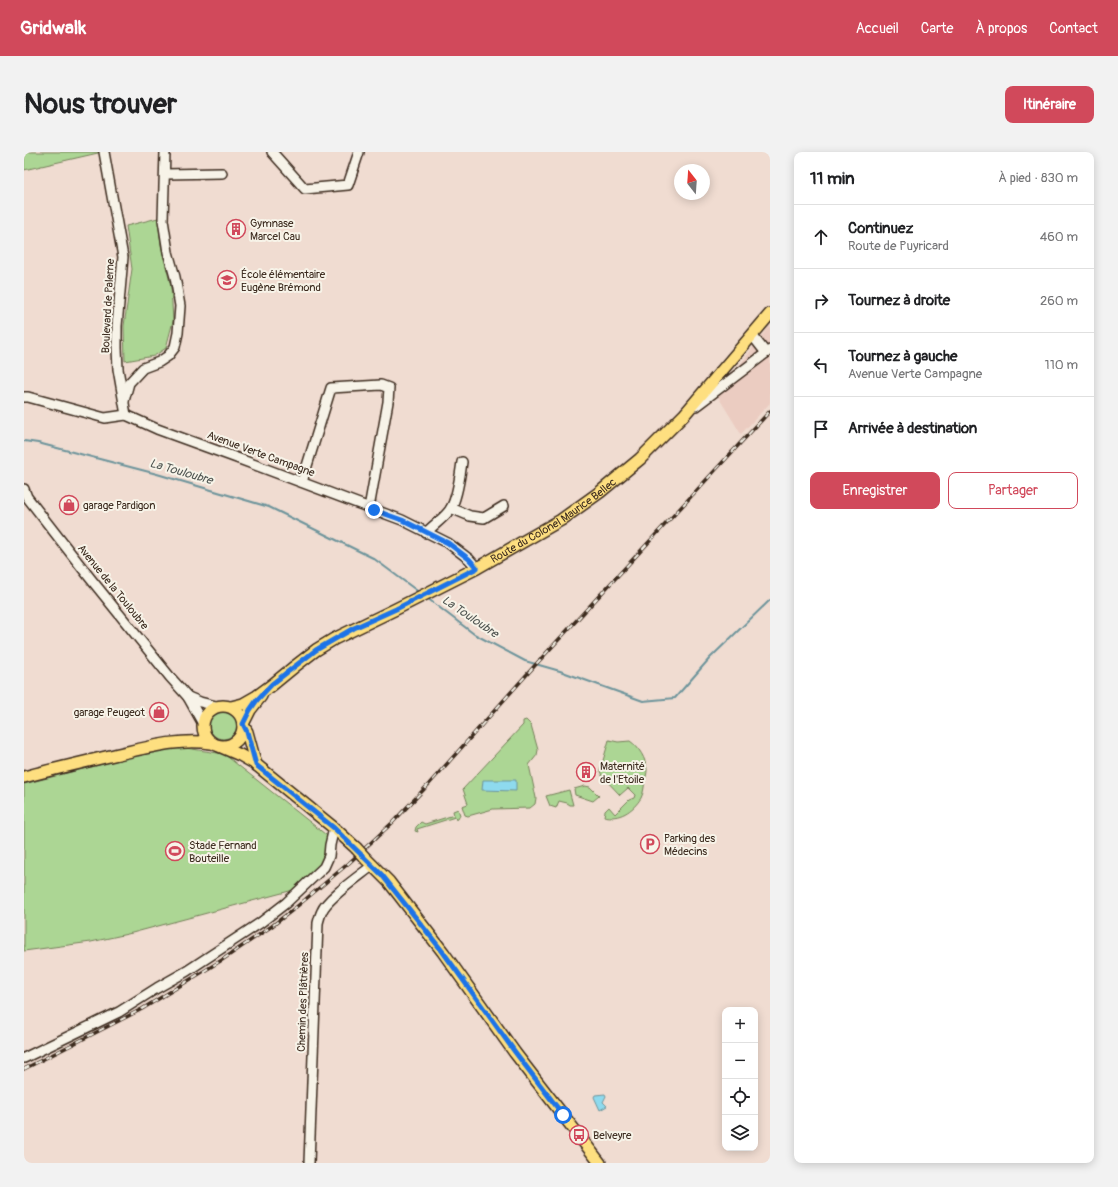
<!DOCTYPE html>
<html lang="fr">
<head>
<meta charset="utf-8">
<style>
	body { margin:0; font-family:Pangolin,sans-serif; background:#f2f2f2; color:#202124 }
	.controls { position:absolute; right:12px; bottom:12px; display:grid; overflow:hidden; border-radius:8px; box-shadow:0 2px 10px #0003 }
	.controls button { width:36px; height:36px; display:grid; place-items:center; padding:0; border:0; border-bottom:1px solid #e0e0e0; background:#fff; color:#202124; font:20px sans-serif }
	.compass { position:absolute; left:650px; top:12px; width:36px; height:36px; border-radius:50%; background:#fff; box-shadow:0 2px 10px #0003; rotate:343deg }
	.stop { position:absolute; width:12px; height:12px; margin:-9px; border:3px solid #1a73e8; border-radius:50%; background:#fff }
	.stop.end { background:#1a73e8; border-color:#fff; box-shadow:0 1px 4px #0008 }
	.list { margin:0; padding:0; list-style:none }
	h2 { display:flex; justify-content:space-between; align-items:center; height:52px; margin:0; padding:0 16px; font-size:17px }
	h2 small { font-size:13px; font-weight:400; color:#757577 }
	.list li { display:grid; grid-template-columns:26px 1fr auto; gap:12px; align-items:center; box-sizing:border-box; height:64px; padding:0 16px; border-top:1px solid #e0e0e0 }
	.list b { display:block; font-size:15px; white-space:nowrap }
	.list p { margin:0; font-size:13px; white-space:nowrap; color:#757577 }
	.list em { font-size:13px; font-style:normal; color:#757577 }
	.actions { display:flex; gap:8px; padding:12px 16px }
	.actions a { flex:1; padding:9px 0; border:1px solid #d1495b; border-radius:8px; text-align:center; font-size:14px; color:#d1495b }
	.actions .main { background:#d1495b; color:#fff }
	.icon { flex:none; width:22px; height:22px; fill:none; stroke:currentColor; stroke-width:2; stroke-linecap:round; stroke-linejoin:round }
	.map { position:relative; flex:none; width:746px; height:1011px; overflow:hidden; border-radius:8px }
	header { display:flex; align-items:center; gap:24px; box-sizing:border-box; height:56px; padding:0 20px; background:#d1495b; color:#fff }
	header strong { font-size:19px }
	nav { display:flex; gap:22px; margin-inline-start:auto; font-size:14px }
	.intro { display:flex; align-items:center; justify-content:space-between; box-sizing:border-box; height:96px; padding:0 24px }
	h1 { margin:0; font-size:28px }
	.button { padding:10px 18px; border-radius:8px; background:#d1495b; color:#fff; font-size:14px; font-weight:700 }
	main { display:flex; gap:24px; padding:0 24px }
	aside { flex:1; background:#fff; border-radius:8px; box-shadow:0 2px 10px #0003 }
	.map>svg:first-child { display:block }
	.built { fill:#ebccc1 }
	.green { fill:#acd694; stroke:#748059 }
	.water { fill:#8edaee; stroke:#6d949b }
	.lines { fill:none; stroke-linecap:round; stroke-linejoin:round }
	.stream { stroke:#6d949b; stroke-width:2 }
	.minor-casing { stroke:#3b2a1e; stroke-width:12 }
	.major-casing { stroke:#3b2a1e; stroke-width:14 }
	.minor { stroke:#f7f3e8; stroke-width:9 }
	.major { stroke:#fedf80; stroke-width:11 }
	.rail-casing { stroke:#3b2a1e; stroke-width:3.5 }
	.rail { stroke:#f7f3e8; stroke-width:2; stroke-dasharray:6; stroke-linecap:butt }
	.major-bridge-casing { stroke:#3b2a1e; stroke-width:14; stroke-linecap:butt }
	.major-bridge { stroke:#fedf80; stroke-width:11 }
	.route { stroke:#1a73e8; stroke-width:5 }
	.labels { text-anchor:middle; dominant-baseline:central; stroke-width:4; stroke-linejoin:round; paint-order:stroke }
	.poi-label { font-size:11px; fill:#3b2a1e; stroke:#f7f3e8; text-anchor:start }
	.street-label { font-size:11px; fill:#3b2a1e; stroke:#f7f3e8 }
	.water-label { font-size:12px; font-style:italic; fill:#505652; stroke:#f7f3e8 }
</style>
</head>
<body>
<header>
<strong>Gridwalk</strong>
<nav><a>Accueil</a><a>Carte</a><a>À propos</a><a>Contact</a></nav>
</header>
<div class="intro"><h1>Nous trouver</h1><a class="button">Itinéraire</a></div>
<main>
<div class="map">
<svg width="746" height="1011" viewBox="0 0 746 1011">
	<rect width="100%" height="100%" fill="#f0dcd1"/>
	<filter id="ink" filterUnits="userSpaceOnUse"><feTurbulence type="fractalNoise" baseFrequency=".025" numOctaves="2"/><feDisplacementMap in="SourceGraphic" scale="8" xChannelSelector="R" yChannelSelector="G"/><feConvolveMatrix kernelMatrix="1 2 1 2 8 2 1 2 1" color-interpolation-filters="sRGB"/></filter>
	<g filter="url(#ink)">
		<path class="built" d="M746,173V251L717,282L693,243Z"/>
		<g class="green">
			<path d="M0,0H74V1L0,18Z"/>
			<path d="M134,66L137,93L147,135L149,169L142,196L130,204L101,209L100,174L108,117L102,74Z"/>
			<circle cx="199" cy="573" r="14"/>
			<path d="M502,568L507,573L514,598L513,603L505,613L512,646L511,652L506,656L469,657L444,664L441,663L438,654L444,652L439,637L499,573V569Z"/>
			<path d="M585,588L594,590L606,589C615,595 622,607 623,618C623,621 622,625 621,628C620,634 620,640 617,646C609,659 595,668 580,664L581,659L585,655L591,662L605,648L610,646L611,643L604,636L596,643L578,624L576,619Z"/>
			<path d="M149,594L200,602L306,686L300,709L273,737L108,781L67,790L0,799V632Z"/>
			<path d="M561,634L566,635L575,644L569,649L551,643L550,637Z"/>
			<path d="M545,638L549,653H546L543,651L535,649L532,656L526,654L522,644Z"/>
			<path d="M434,657L436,663L434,667L432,668L431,665L393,677L394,680L391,679L392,675L397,670L401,672L430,663L429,659Z"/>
		</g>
		<g class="water">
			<path d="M459,628H492V639L458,638Z"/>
			<path d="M581,942L582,944L579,950L583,954L576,958L570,945L571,943Z"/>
		</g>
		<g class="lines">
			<g class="stream">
				<path d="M0,289L14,291L133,322L245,355L349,406L396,441"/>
				<path d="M403,446L450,482L501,509L536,519L619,549L651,546L686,506L746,448"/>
			</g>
			<g class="minor-casing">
				<g id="minor">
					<path d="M80,0L99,105L93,174V196L94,217L102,263"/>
					<path d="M248,0L281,37L324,33L335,0"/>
					<path d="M141,22L198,21"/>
					<path d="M728,183L742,201"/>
					<path d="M0,245H4L81,266L102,263L133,277L210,305L378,368L424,391L445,407L453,416"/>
					<path d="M100,249L105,231L119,216L135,210L144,204L151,195L154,181L156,154L151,125L144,100L139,68L141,0"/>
					<path d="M672,254L746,198"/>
					<path d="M278,330L307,236L357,233L365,236L364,250L345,356"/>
					<path d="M0,337L3,345L66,426L146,525L164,545L178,570"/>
					<path d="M427,356L446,364L460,366L480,354"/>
					<path d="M402,381C410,372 421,366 427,356C434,344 436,323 438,310"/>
					<path d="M164,545L176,550L192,554"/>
					<path d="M0,906L95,860L133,836L163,819L236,771L262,751L300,715L305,704L306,693L310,676"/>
					<path d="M285,1011L294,771C295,767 296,763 298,759C303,746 337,723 349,713"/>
				</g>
			</g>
			<g class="major-casing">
				<g id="major">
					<circle cx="199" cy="574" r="20"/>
					<path id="s1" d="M207,555L219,552L233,544L248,533L270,515L292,498L310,487L372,457L453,416L537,368L576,340L616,307L660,263L746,162"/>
					<path d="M219,572L226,558L237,544"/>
					<path d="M219,573L223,580L232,613"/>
					<path d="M195,594L216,603L230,611L310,676L332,696"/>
					<path d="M0,625C30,617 60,610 90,603C122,596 155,586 187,591"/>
					<path d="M342,707L365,730L419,800L491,901L576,1011"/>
				</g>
			</g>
			<use href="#minor" class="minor"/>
			<use href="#major" class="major"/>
			<g class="rail-casing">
				<path id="rail" d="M0,917L118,857L198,808L248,774L271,756L325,711L368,671L405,632L514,510L746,259"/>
			</g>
			<use href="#rail" class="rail"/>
			<g class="major-bridge-casing">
				<path id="major-bridge" d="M332,696L342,707"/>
			</g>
			<use href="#major-bridge" class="major-bridge"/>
		</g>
	</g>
	<g class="lines" filter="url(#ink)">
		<path class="route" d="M350,358L378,368L424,391L445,407L453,416L372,457L330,476L292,498L248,532L233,548L226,558L219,572L223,580L232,613L310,676L358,723L419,800L491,900L539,963"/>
	</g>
	<defs>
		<g id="building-ring" transform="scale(1)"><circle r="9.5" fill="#f7f3e8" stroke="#d1495b" stroke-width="1.5"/><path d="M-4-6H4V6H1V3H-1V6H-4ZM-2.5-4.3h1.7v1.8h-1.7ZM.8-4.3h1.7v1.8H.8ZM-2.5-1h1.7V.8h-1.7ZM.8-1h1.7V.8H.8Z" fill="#d1495b"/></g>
		<g id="school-ring" transform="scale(1)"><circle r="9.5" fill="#f7f3e8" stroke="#d1495b" stroke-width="1.5"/><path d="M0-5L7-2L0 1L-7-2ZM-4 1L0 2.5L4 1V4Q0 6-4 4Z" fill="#d1495b"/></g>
		<g id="shop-ring" transform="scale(1)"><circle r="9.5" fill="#f7f3e8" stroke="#d1495b" stroke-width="1.5"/><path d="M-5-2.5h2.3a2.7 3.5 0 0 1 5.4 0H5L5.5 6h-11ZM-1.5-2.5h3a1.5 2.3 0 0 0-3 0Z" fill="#d1495b"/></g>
		<g id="parking-ring" transform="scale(1)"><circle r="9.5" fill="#f7f3e8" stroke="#d1495b" stroke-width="1.5"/><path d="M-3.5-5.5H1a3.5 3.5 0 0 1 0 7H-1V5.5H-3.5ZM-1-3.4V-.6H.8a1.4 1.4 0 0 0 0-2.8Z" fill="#d1495b"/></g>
		<g id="stadium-ring" transform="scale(1)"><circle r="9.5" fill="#f7f3e8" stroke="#d1495b" stroke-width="1.5"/><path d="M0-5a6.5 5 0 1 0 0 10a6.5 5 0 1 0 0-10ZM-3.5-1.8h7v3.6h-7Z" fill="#d1495b"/></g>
		<g id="bus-ring" transform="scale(1)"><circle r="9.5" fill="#f7f3e8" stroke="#d1495b" stroke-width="1.5"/><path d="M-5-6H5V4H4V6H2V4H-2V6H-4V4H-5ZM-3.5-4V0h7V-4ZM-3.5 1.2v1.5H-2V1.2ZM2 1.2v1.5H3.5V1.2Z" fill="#d1495b"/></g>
	</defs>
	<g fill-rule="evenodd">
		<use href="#building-ring" x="212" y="77"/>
		<use href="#school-ring" x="203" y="128"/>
		<use href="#shop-ring" x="45" y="353"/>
		<use href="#shop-ring" x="135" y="560"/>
		<use href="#building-ring" x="562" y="620"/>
		<use href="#parking-ring" x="626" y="692"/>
		<use href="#stadium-ring" x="151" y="699"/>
		<use href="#bus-ring" x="555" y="983"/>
	</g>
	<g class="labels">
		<g class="poi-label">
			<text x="226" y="71">Gymnase<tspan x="226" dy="13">Marcel Cau</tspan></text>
			<text x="217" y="122">École élémentaire<tspan x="217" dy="13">Eugène Brémond</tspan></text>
			<text x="59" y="353">garage Pardigon</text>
			<text x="121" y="560" text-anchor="end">garage Peugeot</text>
			<text x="576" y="614">Maternité<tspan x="576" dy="13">de l'Etoile</tspan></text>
			<text x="640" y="686">Parking des<tspan x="640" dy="13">Médecins</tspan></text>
			<text x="165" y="693">Stade Fernand<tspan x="165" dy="13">Bouteille</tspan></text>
			<text x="569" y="983">Belveyre</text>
		</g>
		<g class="street-label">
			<text transform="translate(84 154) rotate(-87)">Boulevard de Palerne</text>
			<text transform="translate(237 302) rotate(20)">Avenue Verte Campagne</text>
			<text stroke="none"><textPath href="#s1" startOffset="374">Route du Colonel Maurice Bellec</textPath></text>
			<text transform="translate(89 435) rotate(51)">Avenue de la Touloubre</text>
			<text transform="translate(279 850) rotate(-88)">Chemin des Plâtrières</text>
		</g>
		<g class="water-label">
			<text transform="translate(157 320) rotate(16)">La Touloubre</text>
			<text transform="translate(446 465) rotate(34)">La Touloubre</text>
		</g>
	</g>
</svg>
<div class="controls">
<button>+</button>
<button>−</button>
<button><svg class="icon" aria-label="locate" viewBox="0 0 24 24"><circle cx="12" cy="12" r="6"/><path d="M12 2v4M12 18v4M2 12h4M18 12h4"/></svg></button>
<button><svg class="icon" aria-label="layers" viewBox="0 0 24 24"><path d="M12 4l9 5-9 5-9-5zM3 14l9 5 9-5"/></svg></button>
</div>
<svg class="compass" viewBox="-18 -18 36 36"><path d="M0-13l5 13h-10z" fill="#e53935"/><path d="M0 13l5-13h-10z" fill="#757577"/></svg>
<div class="stop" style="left:539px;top:963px"></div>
<div class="stop end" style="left:350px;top:358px"></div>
</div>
<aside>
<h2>11 min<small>À pied · 830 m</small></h2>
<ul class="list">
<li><svg class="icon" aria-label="ahead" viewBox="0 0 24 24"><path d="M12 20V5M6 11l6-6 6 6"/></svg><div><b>Continuez</b><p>Route de Puyricard</p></div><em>460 m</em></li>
<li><svg class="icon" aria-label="right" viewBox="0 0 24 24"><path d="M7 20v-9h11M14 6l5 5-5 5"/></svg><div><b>Tournez à droite</b></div><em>260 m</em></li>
<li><svg class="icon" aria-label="left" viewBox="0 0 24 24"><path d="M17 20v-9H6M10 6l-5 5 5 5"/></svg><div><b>Tournez à gauche</b><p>Avenue Verte Campagne</p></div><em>110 m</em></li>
<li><svg class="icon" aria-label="arrive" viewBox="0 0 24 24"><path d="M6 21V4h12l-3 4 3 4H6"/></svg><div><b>Arrivée à destination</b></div></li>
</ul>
<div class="actions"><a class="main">Enregistrer</a><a>Partager</a></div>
</aside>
</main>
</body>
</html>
